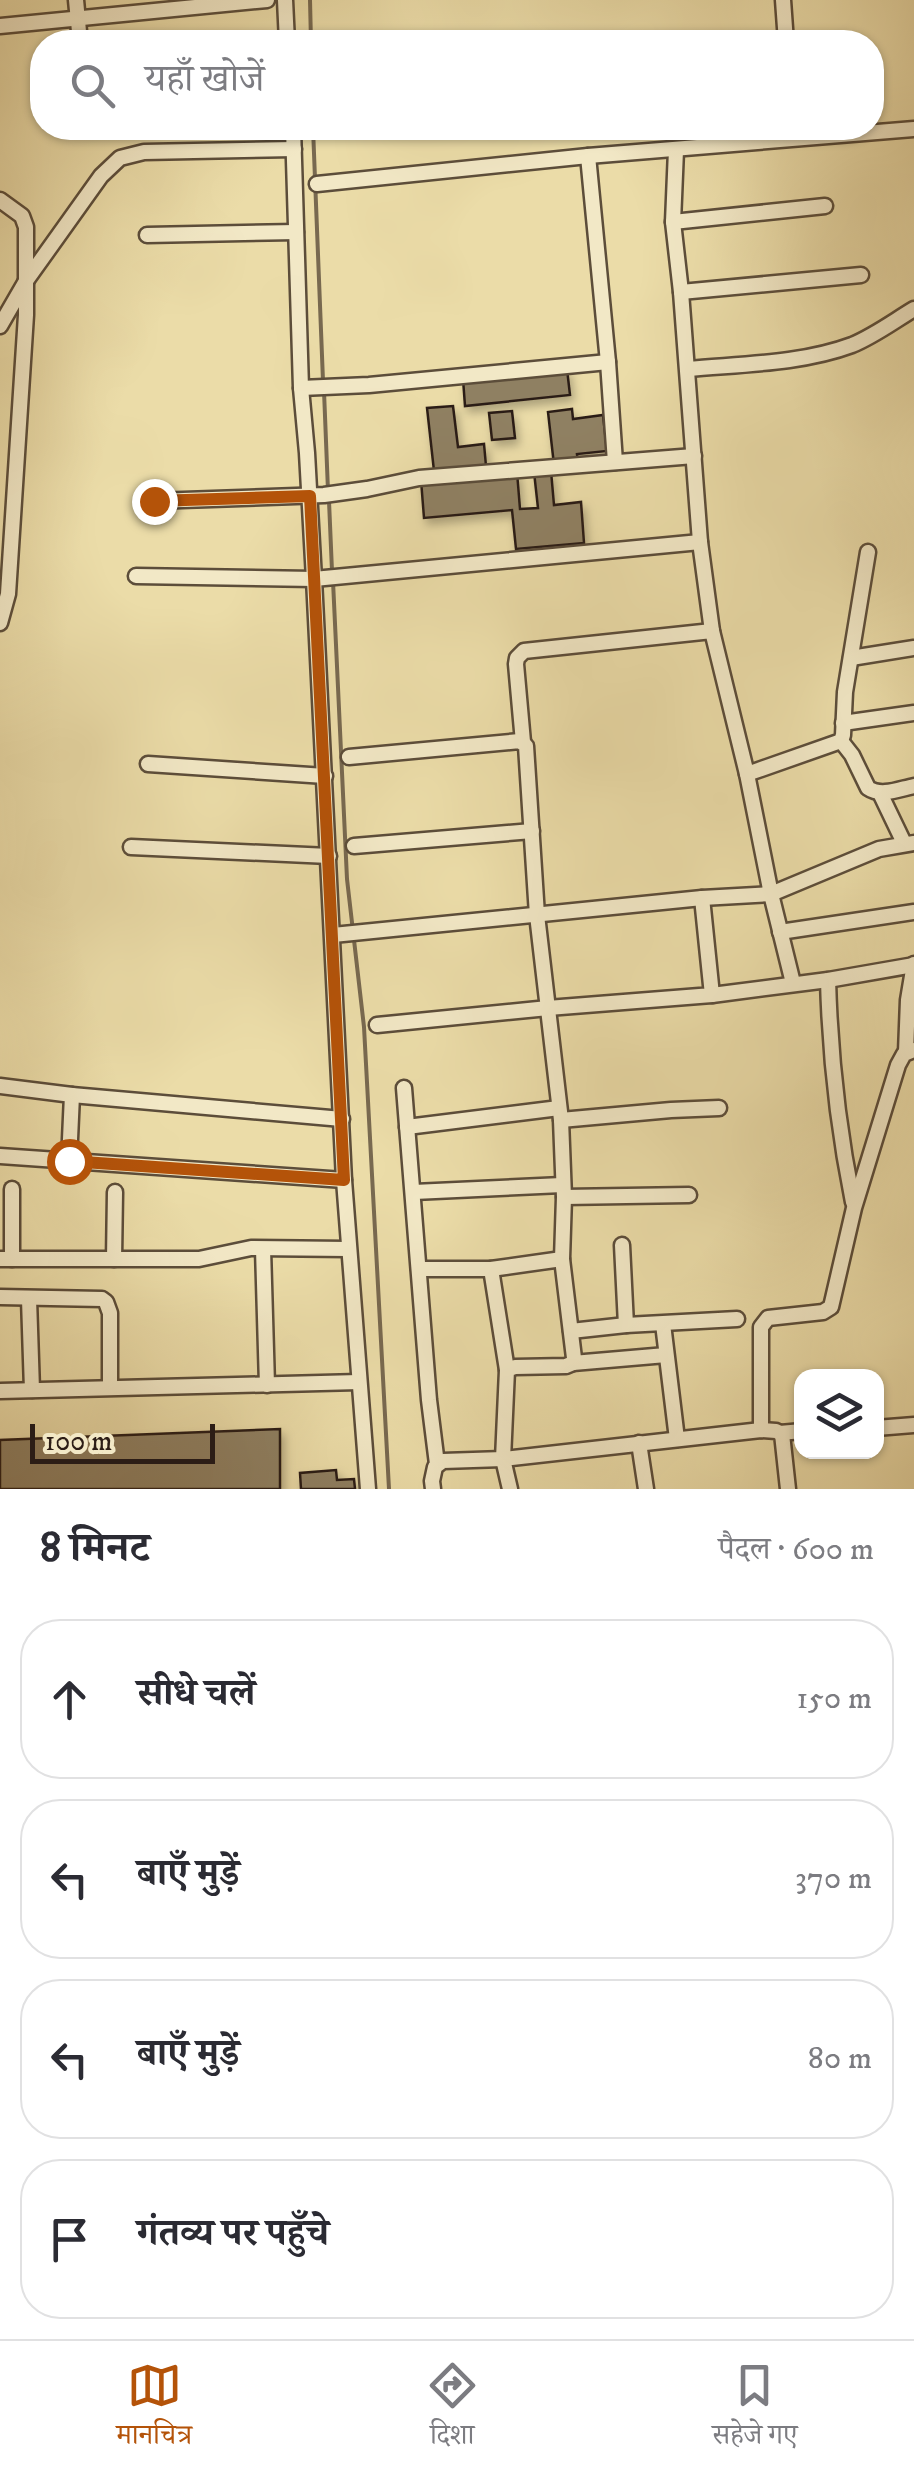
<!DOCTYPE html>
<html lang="hi">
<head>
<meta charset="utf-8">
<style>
	body { margin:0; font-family:"IM FELL DW Pica","Noto Serif Devanagari",serif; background:#f2f2f3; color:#2b2b33 }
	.controls { position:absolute; right:30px; bottom:30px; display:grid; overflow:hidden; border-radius:20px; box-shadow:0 2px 8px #0004 }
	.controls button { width:90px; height:90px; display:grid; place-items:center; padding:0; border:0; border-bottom:2px solid #e1e1e2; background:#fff; color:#2b2b33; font:50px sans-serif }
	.scale { position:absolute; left:30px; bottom:25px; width:185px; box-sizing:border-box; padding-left:10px; border:5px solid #2c1d16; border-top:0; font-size:28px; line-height:35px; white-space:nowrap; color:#2c1d16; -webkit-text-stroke:8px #f2e8c6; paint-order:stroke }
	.stop { position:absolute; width:30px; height:30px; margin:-22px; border:8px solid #b45309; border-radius:50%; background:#fff }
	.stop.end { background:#b45309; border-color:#fff; box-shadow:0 2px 10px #0008 }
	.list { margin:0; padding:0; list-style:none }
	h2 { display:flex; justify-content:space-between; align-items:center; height:130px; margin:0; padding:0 40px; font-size:42px }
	h2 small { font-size:32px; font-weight:400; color:#7c7c81 }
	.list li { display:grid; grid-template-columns:65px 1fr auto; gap:30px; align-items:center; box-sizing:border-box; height:160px; margin:0 20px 20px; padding:0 20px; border:2px solid #e1e1e2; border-radius:40px }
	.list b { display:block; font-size:38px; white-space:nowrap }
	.list em { font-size:32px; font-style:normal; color:#7c7c81 }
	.icon { flex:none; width:55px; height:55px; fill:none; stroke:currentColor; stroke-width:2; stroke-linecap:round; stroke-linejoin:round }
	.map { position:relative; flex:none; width:914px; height:1489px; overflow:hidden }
	.search { position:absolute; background:#fff; box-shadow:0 2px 8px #0004; left:30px; right:30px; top:30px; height:110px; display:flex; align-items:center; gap:25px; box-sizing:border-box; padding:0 35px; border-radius:40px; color:#7c7c81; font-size:38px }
	.sheet { height:850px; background:#fff }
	nav { display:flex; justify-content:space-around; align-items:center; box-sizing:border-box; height:140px; border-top:2px solid #e1e1e2; background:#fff; font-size:28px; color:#7c7c81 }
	nav a { display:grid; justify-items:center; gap:5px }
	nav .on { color:#b45309 }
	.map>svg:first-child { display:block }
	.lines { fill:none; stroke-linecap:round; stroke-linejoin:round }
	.stream { stroke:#786950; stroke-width:4 }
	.building { fill:#8f8062; stroke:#2c1d16; stroke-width:2.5; filter:url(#shadow) }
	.minor-casing { stroke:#5c4d3a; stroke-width:19 }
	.minor { stroke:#f2e8c6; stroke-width:14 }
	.route { stroke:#b45309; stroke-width:12 }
</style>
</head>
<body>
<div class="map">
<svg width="914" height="1489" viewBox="0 0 914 1489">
	<defs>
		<filter id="shadow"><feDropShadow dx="3.5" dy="6" stdDeviation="5" flood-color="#0004"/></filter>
	</defs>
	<rect width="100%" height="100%" fill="#ebdca8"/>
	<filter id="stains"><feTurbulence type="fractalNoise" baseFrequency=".002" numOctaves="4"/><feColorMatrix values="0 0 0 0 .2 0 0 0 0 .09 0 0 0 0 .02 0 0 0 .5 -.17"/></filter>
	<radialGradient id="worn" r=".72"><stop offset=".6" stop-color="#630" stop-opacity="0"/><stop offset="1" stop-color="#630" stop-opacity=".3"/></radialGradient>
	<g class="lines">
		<g class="stream">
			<path d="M310,0L311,42"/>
			<path d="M313,128L323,381"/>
			<path d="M324,391L328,491"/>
			<path d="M329,501L332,571"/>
			<path d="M333,581L347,879L364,1027L389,1489"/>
		</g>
	</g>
	<g class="building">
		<path d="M567,369L570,395L465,406L463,379Z"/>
		<path d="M453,406L458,447L484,444L486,466L434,471L427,408Z"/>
		<path d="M572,409L573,419L603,415L607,451L577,454L578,462L554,465L548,412Z"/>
		<path d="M512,411L515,438L492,440L489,413Z"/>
		<path d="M551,471L554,505L581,502L584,543L516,549L512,510L424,518L421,480L517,472L520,509L538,508L534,472Z"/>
		<path d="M280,1429V1489H0V1440Z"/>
		<path d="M336,1470L337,1480L354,1479L355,1489H301L300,1473Z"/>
	</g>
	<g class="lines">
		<g class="minor-casing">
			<g id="minor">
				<path d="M76,0L80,42"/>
				<path d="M285,0L287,42"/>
				<path d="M783,0L786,42"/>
				<path d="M0,26L267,0"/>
				<path d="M293,128L301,388L307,453L314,579L344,1180L368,1489"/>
				<path d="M588,156L608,362L615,462"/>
				<path d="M317,184L588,156L914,129"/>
				<path d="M0,200L22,216L26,227V315L8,594L0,623"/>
				<path d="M673,222L825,206"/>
				<path d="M147,235L296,232"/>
				<path d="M681,292L861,275"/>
				<path d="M0,326L26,281L101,176L120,158L144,152L294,149"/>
				<path d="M688,369C741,364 801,364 852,345C874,336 894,321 914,309"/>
				<path d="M301,388L369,385L608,362"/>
				<path d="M154,501L324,495L367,489L419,478L694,456"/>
				<path d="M136,576L314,579L700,542"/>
				<path d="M851,658L914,648"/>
				<path d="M843,723L914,713"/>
				<path d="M841,741L852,755L868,788C881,797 899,789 914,786"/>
				<path d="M523,742L516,664L517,658L524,651L712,631"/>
				<path d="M349,757L520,741L526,746L537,915L561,1120L564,1197L562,1259L574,1358L573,1363L566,1366L515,1367L507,1370L503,1459L510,1489"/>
				<path d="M148,764L325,776"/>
				<path d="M747,774L841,741L843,735L845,692L868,552"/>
				<path d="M880,793L904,843"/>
				<path d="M354,846L532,831"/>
				<path d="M131,847L329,856"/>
				<path d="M780,932L914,912"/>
				<path d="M333,935L702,898L771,894L747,774L712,631L700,542L681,292L673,222L676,150"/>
				<path d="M828,980C830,1055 838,1128 853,1202"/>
				<path d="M793,983L771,894L879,849L914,843"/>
				<path d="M712,995L828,980L914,965"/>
				<path d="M377,1025L548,1008L712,995L702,898"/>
				<path d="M906,1052L908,1000L914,964"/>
				<path d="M0,1086L72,1095L69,1161"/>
				<path d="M404,1088L429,1400L437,1464"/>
				<path d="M72,1095L342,1119"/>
				<path d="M561,1120L671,1110L719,1108"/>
				<path d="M407,1127L559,1108"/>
				<path d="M0,1156L344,1180"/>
				<path d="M12,1189V1259"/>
				<path d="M414,1192L562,1185"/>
				<path d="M564,1197L689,1195"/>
				<path d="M263,1249L267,1385"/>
				<path d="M0,1259H199L251,1248L348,1249"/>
				<path d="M114,1259L115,1192"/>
				<path d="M419,1269H491L562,1259"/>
				<path d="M491,1269L507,1370"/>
				<path d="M0,1297L102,1299L106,1302L110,1313V1387"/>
				<path d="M29,1299L32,1390"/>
				<path d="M663,1324L677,1439"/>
				<path d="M626,1325L737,1319"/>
				<path d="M571,1331L626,1325L622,1245"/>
				<path d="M573,1363L666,1355"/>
				<path d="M0,1391L359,1382"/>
				<path d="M876,1428L914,1425"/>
				<path d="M761,1430V1327L768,1318L823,1312L831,1307L854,1208L898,1065L904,1054L914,1050"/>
				<path d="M780,1433L802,1431"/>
				<path d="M639,1443L646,1489"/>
				<path d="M433,1489L432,1481L435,1467L443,1461L503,1459L761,1430L776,1431L782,1434L788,1489"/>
			</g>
		</g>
		<use href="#minor" class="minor"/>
	</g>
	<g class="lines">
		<path class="route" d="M69,1161L344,1180L310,496L154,501"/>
	</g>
	<rect width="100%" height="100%" filter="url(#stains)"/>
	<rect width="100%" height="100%" fill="url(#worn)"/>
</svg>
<div class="controls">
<button><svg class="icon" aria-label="layers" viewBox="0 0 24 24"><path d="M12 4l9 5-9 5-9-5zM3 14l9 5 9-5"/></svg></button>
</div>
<div class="scale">100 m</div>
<div class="stop" style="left:69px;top:1161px"></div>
<div class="stop end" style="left:154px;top:501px"></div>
<div class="search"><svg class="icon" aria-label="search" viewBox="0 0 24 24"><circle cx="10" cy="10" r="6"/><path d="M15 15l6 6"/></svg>यहाँ खोजें</div>
</div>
<section class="sheet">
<h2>8 मिनट<small>पैदल · 600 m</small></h2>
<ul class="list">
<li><svg class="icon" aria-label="ahead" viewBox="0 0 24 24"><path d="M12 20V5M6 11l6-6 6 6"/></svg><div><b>सीधे चलें</b></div><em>150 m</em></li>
<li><svg class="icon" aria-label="left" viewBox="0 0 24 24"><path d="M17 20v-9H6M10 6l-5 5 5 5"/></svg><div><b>बाएँ मुड़ें</b></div><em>370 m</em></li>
<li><svg class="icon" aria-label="left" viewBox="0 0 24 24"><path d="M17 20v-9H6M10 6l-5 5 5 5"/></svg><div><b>बाएँ मुड़ें</b></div><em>80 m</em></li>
<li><svg class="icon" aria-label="arrive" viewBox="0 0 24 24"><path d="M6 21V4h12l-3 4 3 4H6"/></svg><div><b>गंतव्य पर पहुँचे</b></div></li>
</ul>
</section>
<nav>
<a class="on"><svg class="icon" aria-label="map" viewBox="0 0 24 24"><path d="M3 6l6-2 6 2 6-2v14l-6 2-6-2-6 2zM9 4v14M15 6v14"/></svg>मानचित्र</a>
<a><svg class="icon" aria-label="directions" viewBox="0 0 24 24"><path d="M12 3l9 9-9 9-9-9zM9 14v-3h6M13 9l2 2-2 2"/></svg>दिशा</a>
<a><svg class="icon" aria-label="saved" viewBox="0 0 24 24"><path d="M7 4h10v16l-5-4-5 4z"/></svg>सहेजे गए</a>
</nav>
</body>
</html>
